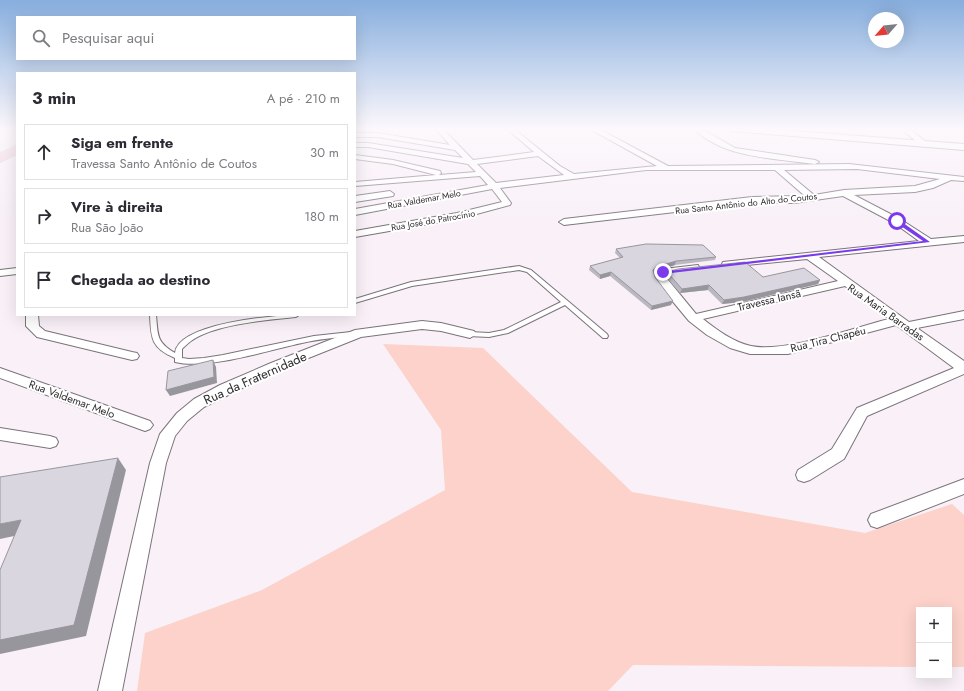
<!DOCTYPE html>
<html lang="pt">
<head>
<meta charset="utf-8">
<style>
	body { margin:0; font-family:Jost,sans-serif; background:#f7f7f7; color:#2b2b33 }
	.controls { position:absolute; right:12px; bottom:12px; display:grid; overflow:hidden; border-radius:0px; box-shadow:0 4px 16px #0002 }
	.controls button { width:36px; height:36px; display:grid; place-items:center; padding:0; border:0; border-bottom:1px solid #e1e1e2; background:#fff; color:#2b2b33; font:20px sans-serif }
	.compass { position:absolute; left:868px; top:12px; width:36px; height:36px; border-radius:50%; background:#fff; box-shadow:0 4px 16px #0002; rotate:242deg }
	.stop { position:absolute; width:12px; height:12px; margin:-9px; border:3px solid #7c3aed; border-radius:50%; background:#fff }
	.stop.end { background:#7c3aed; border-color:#fff; box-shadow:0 1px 4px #0008 }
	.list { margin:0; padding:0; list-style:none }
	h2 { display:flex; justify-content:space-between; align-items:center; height:52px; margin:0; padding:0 16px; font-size:17px }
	h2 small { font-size:13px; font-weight:400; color:#7c7c81 }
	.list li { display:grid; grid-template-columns:26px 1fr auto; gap:12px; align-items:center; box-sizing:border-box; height:56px; margin:0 8px 8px; padding:0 8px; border:1px solid #e1e1e2; border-radius:0px }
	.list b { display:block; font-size:15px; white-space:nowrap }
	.list p { margin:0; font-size:13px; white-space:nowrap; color:#7c7c81 }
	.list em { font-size:13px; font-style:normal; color:#7c7c81 }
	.icon { flex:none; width:22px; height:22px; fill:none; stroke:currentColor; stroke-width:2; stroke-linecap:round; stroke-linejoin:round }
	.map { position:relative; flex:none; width:964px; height:691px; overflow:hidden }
	.search { position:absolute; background:#fff; box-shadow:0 4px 16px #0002; left:16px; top:16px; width:340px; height:44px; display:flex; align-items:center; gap:10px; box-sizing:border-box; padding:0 14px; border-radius:0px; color:#7c7c81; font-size:15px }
	.panel { position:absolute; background:#fff; box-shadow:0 4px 16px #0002; left:16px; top:72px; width:340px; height:244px; border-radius:0px }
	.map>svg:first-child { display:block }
	.green { fill:#fcd2ca }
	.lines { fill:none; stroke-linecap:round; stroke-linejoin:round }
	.service-casing { stroke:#7b737a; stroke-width:2 }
	.minor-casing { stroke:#7b737a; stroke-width:2 }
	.tertiary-casing { stroke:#7b737a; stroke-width:2 }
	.primary-casing { stroke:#d1d0d1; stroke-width:2 }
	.service { fill:#fff; fill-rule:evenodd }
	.minor { fill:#fff; fill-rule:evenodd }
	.tertiary { fill:#fff; fill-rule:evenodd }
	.primary { fill:#efc1cf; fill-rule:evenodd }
	.wall { fill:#bbb8c1 }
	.shaded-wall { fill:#98969d }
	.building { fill:#d9d6e0; stroke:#98969d }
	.route { fill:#7c3aed }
	.labels { text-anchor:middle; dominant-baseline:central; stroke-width:4; stroke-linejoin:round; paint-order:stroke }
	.far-street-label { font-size:9px; fill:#2f2b2e; stroke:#fff }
	.street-label { font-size:11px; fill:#2f2b2e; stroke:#fff }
	.near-street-label { font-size:13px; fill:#2f2b2e; stroke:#fff }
</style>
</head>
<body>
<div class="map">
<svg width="964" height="691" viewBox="0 0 964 691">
	<rect width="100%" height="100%" fill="#f9f0f8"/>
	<path class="green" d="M383,344L483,348L632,492L865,533L952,504L964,515V667H949V610H919V667L633,665L608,691H137L145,633L262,590L445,490L441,430Z"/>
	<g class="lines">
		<g class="service-casing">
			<g id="service">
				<path d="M519,266L531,270L607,334L608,336L607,338H603L565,305L508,333L489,337L468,336L467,334L470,332L489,333L504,330L561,302L527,272L519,270L412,286L355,303V299L411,282Z"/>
				<path d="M150,315H156C158,335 156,342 175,353C178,323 276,315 299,315L296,317C267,320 215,324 191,341C188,343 185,346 182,349V358L189,359L204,358L223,355L314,336L351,332L354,334L351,336C335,338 318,339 302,343C269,350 208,370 175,362V358C151,348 151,338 150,315Z"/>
			</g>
		</g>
		<g class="minor-casing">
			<g id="minor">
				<path d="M436,129H443L473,160L534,152L507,129H514L560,166L574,174L657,166L590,129H599L668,166L849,164L964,177V181L951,180L933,188L915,192L854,195L900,219L931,239L964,236V242L819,257L909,322L964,311V319L917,328L964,361V374L867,416L844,459L810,480L804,482L798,480L796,475L798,470L832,449L857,408L954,368L896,325L788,354H750L730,348L707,335L689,321L655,280L654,274L663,269L698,265L699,267L698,269L664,275L696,314L838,281L807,259L727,267L722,264L723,262L919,241L894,223L843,196L794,203H752L564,225L559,222L564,219L752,197L805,196L775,170H646L500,188L511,203L510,205L458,219L355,237V231L457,213L502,202L492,189L355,215V209L488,185L480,176L355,186V182L436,175L393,164L355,159V155L393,160L440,171L441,173L439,175L476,172L468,164L368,147H355V143H368L463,158L455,150L378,137H355V133H378L450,145ZM538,156L564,175L496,183L477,164ZM857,169L940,179L915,186L844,190L814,195L784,170ZM845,286L889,319C853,328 785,353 751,346C733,342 717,330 703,319Z"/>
				<path d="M694,129H702L735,148L815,160L819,162L815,164C775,158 725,159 694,129Z"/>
				<path d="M901,129H909L929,144L922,146Z"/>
				<path d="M390,191L394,194L393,196L355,202V196Z"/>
				<path d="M17,268V274L0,276V270Z"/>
				<path d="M26,315H38L39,326L45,331L132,352L137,353L139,356L137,359L132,360L37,337L26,326Z"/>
				<path d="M422,321L441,323L474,331L476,334L470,338L441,331L422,329L361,337L281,369L204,407L187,421L175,436L166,463L122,691H98L150,463L160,434L177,413L194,399L220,385L271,363L355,330Z"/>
				<path d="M0,368L150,421L153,425L150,429L145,431L0,378Z"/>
				<path d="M0,428L50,436L56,438L58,442L56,446L50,448L0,440Z"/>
				<path d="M964,479V494L877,528L871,526L868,520L871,514Z"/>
			</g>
		</g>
		<g class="tertiary-casing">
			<path id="tertiary" d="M728,129H767L964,144V150L732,131Z"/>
		</g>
		<g class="primary-casing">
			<path id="primary" d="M17,145V154L0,162V153Z"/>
		</g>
		<use href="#service" class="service"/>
		<use href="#minor" class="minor"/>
		<use href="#tertiary" class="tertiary"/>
		<use href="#primary" class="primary"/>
	</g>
	<g class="wall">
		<path d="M616,249L716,257L715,260L675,265L655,271L654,272L655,277L671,305L651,310L610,276L600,279L589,270L590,266L620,258L615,253Z"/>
		<path d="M667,272L820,280L818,284L742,302L722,304L708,290L680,293L666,277Z"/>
	</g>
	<g class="shaded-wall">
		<path d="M676,261L675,265L655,271L653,274V270L656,267Z"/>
		<path d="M611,272L610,276L600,279V275Z"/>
		<path d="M820,280L818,284L742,302L722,304L724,300Z"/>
		<path d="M709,285L708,290L680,293L682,289Z"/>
		<path d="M673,301L671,305L651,310L652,306Z"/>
		<path d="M213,360L216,367L217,383L170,396L166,390Z"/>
		<path d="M118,458L126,470L86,636L0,654V640Z"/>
		<path d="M21,520L33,532L0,539V524Z"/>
	</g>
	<g class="building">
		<path d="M646,244L703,245L716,257L676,261L656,267L653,270L655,277L673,301L652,306L611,272L600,275L590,266L623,257L616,249Z"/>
		<path d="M745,262L763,277L804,268L820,280L744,297L724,300L709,285L682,289L667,272L678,269Z"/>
		<path d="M213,360L214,377L166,390L168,371Z"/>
		<path d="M118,458L74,625L0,640V570L21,520L0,524V477Z"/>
	</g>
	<linearGradient id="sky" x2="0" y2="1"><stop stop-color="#87aede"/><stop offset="0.57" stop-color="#fcf8fc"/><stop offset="1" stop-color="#fcf8fc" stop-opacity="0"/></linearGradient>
	<rect width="964" height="226" fill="url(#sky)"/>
	<path class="route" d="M895,220H899L930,242L663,274L660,272L923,241L895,222Z"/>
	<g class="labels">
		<g class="far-street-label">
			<text transform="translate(424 199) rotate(-10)">Rua Valdemar Melo</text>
			<text transform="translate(746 203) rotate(-6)">Rua Santo Antônio do Alto do Coutos</text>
			<text transform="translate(433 220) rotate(-10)">Rua José do Patrocínio</text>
		</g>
		<g class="street-label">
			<text transform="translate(769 300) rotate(-13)">Travessa Iansã</text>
			<text transform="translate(886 312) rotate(35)">Rua Maria Barradas</text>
			<text transform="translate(828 339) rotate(-14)">Rua Tira Chapéu</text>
			<text transform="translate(72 399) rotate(20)">Rua Valdemar Melo</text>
		</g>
		<g class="near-street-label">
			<text transform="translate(255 378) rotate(-24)">Rua da Fraternidade</text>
		</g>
	</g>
</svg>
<div class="controls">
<button>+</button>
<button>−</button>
</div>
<svg class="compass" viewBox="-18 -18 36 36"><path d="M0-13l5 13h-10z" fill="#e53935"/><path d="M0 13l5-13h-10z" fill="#7c7c81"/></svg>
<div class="stop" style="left:897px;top:221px"></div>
<div class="stop end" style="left:663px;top:272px"></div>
<div class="search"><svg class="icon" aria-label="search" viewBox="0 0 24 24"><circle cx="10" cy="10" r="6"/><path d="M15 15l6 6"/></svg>Pesquisar aqui</div>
<section class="panel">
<h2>3 min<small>A pé · 210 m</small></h2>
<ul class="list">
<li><svg class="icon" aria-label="ahead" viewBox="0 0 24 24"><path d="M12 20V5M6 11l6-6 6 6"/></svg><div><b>Siga em frente</b><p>Travessa Santo Antônio de Coutos</p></div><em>30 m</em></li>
<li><svg class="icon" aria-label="right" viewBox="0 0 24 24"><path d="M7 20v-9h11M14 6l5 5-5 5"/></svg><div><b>Vire à direita</b><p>Rua São João</p></div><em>180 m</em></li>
<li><svg class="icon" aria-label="arrive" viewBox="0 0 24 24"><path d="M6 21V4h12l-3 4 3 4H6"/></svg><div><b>Chegada ao destino</b></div></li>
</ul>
</section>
</div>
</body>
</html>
